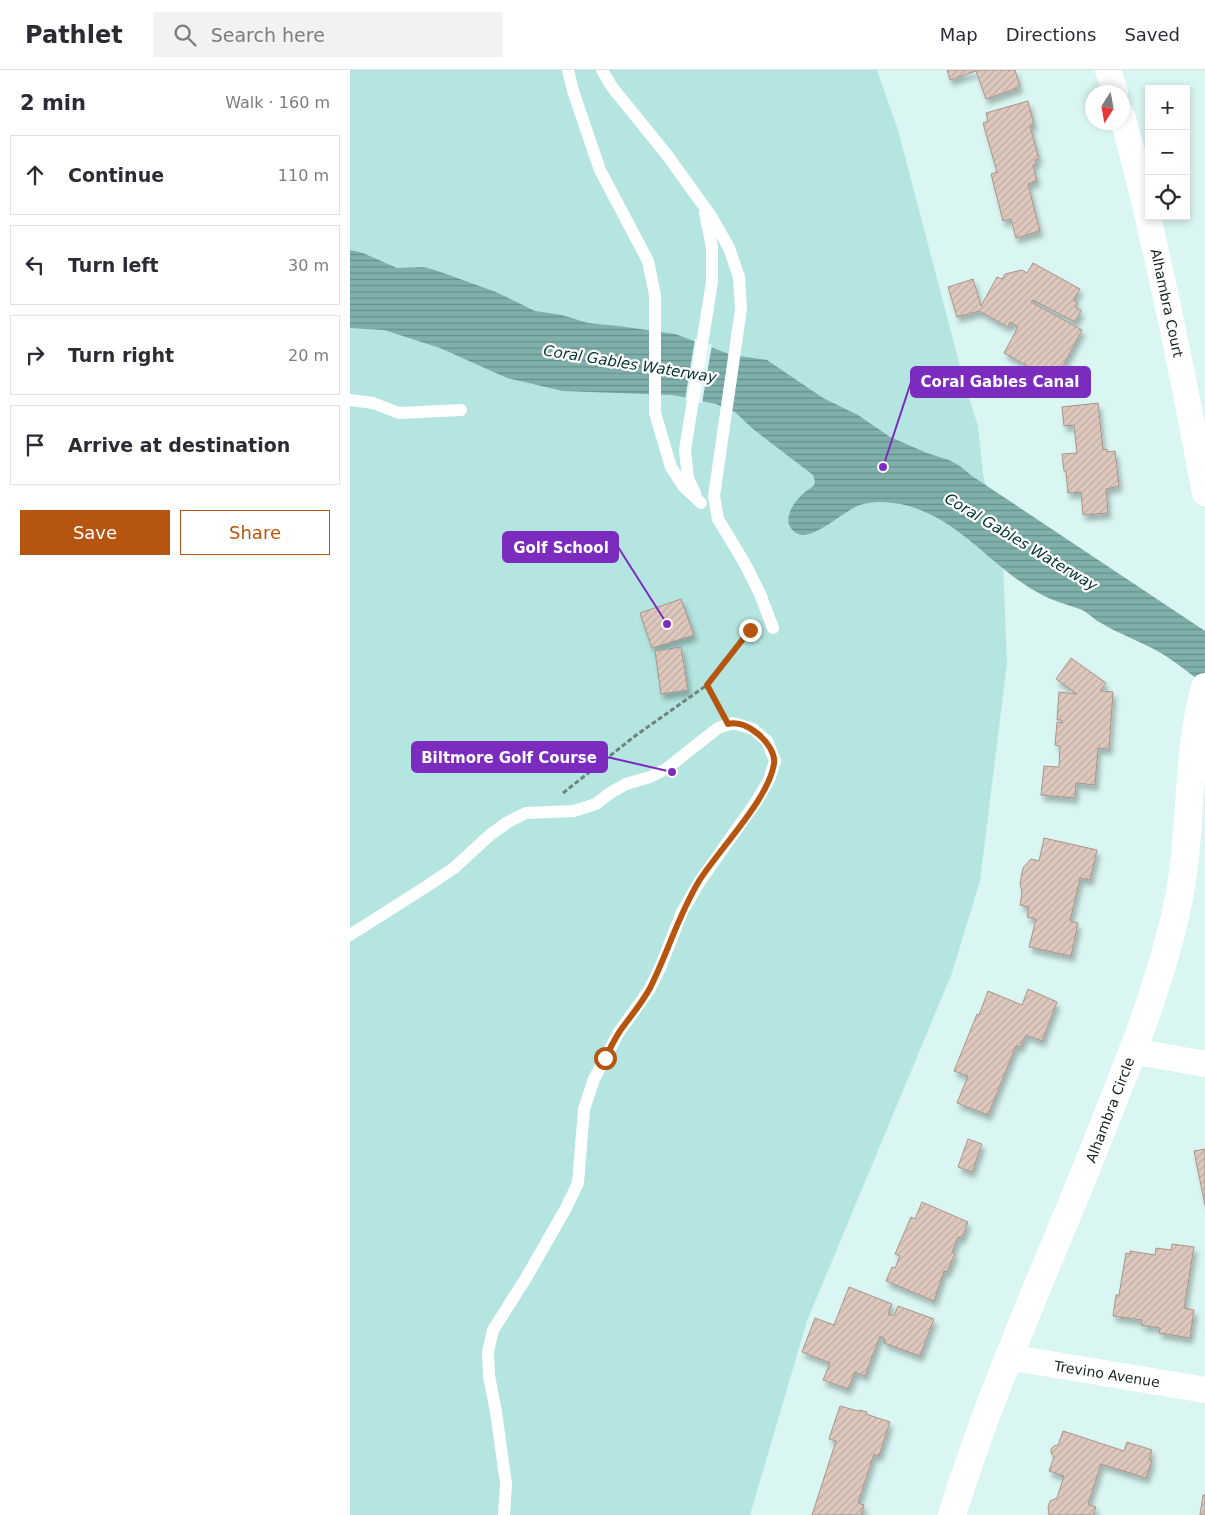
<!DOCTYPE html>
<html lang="en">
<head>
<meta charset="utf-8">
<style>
	body { margin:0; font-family:"DejaVu Sans",sans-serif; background:#f2f2f3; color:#2b2b33 }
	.controls { position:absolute; right:15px; top:15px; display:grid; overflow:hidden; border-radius:0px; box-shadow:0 2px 8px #0003 }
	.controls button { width:45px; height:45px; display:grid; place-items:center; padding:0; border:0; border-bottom:1px solid #e1e1e2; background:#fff; color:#2b2b33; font:25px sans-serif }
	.compass { position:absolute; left:735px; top:15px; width:45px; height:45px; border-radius:50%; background:#fff; box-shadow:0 2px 8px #0003; rotate:191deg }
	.stop { position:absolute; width:15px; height:15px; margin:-11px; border:4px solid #b5550f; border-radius:50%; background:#fff }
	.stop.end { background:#b5550f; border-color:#fff; box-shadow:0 1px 5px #0008 }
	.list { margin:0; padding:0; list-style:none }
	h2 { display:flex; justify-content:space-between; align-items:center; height:65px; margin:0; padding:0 20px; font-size:21px }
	h2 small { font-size:16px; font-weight:400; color:#7c7c81 }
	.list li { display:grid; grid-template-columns:32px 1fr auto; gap:15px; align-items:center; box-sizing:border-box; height:80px; margin:0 10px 10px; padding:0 10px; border:1px solid #e1e1e2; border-radius:0px }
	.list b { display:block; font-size:19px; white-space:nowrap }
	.list em { font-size:16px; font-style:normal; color:#7c7c81 }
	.actions { display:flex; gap:10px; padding:15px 20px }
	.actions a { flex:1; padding:11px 0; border:1px solid #b5550f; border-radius:0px; text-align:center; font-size:18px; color:#b5550f }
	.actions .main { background:#b5550f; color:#fff }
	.icon { flex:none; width:28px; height:28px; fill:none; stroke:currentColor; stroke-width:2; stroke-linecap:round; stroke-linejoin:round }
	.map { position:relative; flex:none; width:855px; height:1445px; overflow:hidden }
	header { display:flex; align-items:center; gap:30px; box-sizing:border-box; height:70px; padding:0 25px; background:#fff; border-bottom:1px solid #e1e1e2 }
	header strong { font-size:24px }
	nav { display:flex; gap:28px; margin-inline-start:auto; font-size:18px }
	.search { width:350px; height:45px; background:#f2f2f3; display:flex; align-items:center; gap:12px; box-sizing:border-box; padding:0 18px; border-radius:0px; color:#7c7c81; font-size:19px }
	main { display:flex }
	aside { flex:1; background:#fff }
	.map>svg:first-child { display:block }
	.grass { fill:#b4e5e0 }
	.water { fill:url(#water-rules) }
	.pier { fill:#daf6f2 }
	.building { fill:url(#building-hatch); stroke:#a9948a; filter:url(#shadow) }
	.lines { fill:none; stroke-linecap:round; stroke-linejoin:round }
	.path { stroke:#718381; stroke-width:3; stroke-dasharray:5 2.5; stroke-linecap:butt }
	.service { stroke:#fff; stroke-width:12 }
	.minor { stroke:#fff; stroke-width:26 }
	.tertiary { stroke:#fff; stroke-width:28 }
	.route { stroke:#b5550f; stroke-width:6 }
	.labels { text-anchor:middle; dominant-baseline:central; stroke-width:4.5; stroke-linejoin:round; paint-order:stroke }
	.street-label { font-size:14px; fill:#172120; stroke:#fff }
	.water-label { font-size:15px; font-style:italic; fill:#00322e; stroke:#fff }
	.leader { fill:none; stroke:#7b2cbf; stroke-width:2 }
	.callout-dot { fill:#7b2cbf; stroke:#fff; stroke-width:2 }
	.callout { fill:#7b2cbf; stroke:#7b2cbf; stroke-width:2 }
	.callout-label { font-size:15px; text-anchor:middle; font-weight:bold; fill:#fff }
</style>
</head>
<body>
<header>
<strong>Pathlet</strong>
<div class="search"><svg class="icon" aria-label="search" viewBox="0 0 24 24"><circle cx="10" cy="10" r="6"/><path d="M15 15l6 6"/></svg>Search here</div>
<nav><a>Map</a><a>Directions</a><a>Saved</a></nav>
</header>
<main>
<aside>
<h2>2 min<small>Walk · 160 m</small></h2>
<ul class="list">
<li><svg class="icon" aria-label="ahead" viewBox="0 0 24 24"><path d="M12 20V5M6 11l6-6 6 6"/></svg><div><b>Continue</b></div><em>110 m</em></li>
<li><svg class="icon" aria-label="left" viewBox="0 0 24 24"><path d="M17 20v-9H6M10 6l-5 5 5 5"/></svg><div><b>Turn left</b></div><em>30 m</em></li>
<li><svg class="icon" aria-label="right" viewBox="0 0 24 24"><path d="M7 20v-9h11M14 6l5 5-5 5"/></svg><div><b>Turn right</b></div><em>20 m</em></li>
<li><svg class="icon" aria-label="arrive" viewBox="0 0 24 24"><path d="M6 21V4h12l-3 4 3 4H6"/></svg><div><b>Arrive at destination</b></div></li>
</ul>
<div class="actions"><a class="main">Save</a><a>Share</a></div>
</aside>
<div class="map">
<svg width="855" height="1445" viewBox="0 0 855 1445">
	<defs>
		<pattern id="water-rules" width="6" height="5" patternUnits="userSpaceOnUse" patternTransform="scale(1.25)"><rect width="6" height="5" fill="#7fb0ab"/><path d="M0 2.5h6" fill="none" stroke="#678f8b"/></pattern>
		<pattern id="building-hatch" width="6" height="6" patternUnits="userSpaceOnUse" patternTransform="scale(1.25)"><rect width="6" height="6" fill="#dec8bd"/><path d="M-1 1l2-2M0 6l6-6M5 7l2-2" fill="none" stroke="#beaca2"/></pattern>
		<filter id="shadow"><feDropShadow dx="3" dy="5.5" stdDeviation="2.5" flood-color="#0004"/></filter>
	</defs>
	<rect width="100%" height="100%" fill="#daf6f2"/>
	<path class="grass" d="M0,0H527L548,60L615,315L628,356L633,404L653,494L657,593L630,811L602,903L457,1251L400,1445H0Z"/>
	<path class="water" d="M0,180L13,183L47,198L73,197L85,200L146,222L185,241L212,245L238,253L269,256L325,264L382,285L417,290L473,328L508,345L540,367L577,383L599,390L610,396L622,406L855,561V615C840,604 825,591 809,582C790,571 769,564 751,553C744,550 739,543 732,540C717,534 701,531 687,522C640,496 610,449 555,435C541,432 523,430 510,435C494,440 462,473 446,463C429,452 444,431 455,422C457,420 462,418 464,415C466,412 464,408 463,405L403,359L385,342L366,334L323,325L213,321L157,308L90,278L34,260L0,258Z"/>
	<path class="pier" d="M345,269L362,275L352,333L335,330Z"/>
	<g class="building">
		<path d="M597,0H665L670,17L636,29L626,1L600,10Z"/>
		<path d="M678,31L684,55L680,56L689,89L685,90L686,94L683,95L687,111L678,114L690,161L666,168L661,149L653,151L641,104L647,102L633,53L638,51L636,43Z"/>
		<path d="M683,193L730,219L723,230L728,233L725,237L731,241L725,252L683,230L681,232L732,260L705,311L654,283L668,257L660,252L658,257L629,241L607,247L598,217L623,209L631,236L647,207L652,209L655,204L672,200L677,203Z"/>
		<path d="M748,333L753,380L757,379V382L765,381L769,416L756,419L758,443L733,445L731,422L718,423L716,401H714L712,384L727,383L724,355L714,356L712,337Z"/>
		<path d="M331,529L344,565L302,578L290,543Z"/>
		<path d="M331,577L338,620L311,624L305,581Z"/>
		<path d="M721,588L756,613L750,621L763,622L759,679L748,678L745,715L726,713L725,728L691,725L694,696L709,697L710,676L705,675L707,652L712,653V650H707L709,622L727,624L706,609Z"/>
		<path d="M694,768L747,780L740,810L730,808L720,851L728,853L721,886L679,877L686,849L677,847L679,837L670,835L672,823L670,813L673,798L681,789L689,791Z"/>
		<path d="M678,919L707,932L692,971L676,965L670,977L666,976L638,1045L607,1033L618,1006L604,1001L627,944L629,945L638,921L672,935Z"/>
		<path d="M618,1069L632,1074L622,1102L608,1097Z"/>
		<path d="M855,1079V1135L844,1081Z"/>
		<path d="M572,1132L618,1152L612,1168L608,1167L602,1182L605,1184L597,1202L594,1201L584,1231L536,1211L542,1197L545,1198L550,1186L545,1184L561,1147L565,1149Z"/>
		<path d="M822,1174L844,1177L834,1238L844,1240L840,1268L809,1263L810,1258L791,1255L792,1250L763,1246L766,1225H769L776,1183L780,1184V1181L805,1185L806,1178L821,1180Z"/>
		<path d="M499,1217L542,1234L538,1244L544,1246L548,1236L584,1249L570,1286L534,1273L535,1269L530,1266L515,1306L505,1302L498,1319L473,1310L480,1293L452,1282L465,1248L484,1255Z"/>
		<path d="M490,1336L508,1341L509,1340L517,1342L516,1344L540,1352L529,1386L524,1384L508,1433L514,1435L511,1445H462L486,1371L479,1369Z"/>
		<path d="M713,1361L774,1381L777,1372L802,1380L799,1390H802L796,1408L751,1394L738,1434L746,1437L743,1445H699L698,1437L700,1431L707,1428L714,1406L699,1401L704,1387L701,1383V1379L704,1376L708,1375Z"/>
		<path d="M853,1425H855V1445H850Z"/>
	</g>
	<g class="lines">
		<g class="path">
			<path d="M357,615L370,638"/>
			<path d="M213,723L285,666L357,615L400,560H404"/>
		</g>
		<g class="service">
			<path d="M218,0L223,21L250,100L298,191L305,225V343L321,397L333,416L351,433"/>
			<path d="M252,0L262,17L317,85L361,146L379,178L389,207L391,239L364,426L368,449L394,492L410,524L423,558"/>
			<path d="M0,330L23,333L49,343L111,340"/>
			<path d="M345,423L338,408L335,380L362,212V177L355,143"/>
			<path d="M0,865L74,818L104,798L141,764L158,752L176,743L224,741L246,734L260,723L276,714L300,707L316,699L368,658L383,653L403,659L417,671L425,691L419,710L406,732L350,811L332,842L310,898L299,920L269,962L244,1009L234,1039L228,1113L216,1138L176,1208L143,1260L138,1282L139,1306L146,1342L156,1414L154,1445"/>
		</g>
		<g class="minor">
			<path d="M758,0L765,22"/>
			<path d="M772,45C806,170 831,296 855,423"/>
			<path d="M782,981L855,994"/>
			<path d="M658,1287L855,1320"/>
		</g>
		<path class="tertiary" d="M602,1445C647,1300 713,1163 767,1021C779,990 792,959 802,927C816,884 829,840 834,795C841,737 839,675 855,617"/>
	</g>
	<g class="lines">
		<path class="route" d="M255,988C260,979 264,970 270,961C280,947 292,933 300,918C318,882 328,846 349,811C370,778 418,730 424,694C427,675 396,648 378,654L357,615L400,560"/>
	</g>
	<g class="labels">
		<g class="street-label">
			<text transform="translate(817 233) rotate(78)">Alhambra Court</text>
			<text transform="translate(760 1040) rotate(-69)">Alhambra Circle</text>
			<text transform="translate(757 1304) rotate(9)">Trevino Avenue</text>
		</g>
		<g class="water-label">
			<text transform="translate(280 294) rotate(9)">Coral Gables Waterway</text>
			<text transform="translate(671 472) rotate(31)">Coral Gables Waterway</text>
		</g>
	</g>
	<path class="leader" d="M533 397L561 312M317 554L268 477M322 702L257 687"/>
	<g class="callout-dot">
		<circle cx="533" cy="397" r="5"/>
		<circle cx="317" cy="554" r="5"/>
		<circle cx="322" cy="702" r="5"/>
	</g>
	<g class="callout">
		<rect x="561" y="297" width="179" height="30" rx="5"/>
		<rect x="153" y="462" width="115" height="30" rx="5"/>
		<rect x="62" y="672" width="195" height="30" rx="5"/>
	</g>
	<g class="callout-label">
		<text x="650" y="317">Coral Gables Canal</text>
		<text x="211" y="483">Golf School</text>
		<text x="159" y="693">Biltmore Golf Course</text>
	</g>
</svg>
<div class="controls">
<button>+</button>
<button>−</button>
<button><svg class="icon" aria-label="locate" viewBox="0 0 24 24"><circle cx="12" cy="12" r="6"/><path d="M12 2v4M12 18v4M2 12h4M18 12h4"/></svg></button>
</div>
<svg class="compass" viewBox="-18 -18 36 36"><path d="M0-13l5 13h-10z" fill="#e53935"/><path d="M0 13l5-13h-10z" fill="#7c7c81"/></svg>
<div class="stop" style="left:255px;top:988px"></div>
<div class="stop end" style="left:400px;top:560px"></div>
</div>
</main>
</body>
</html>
